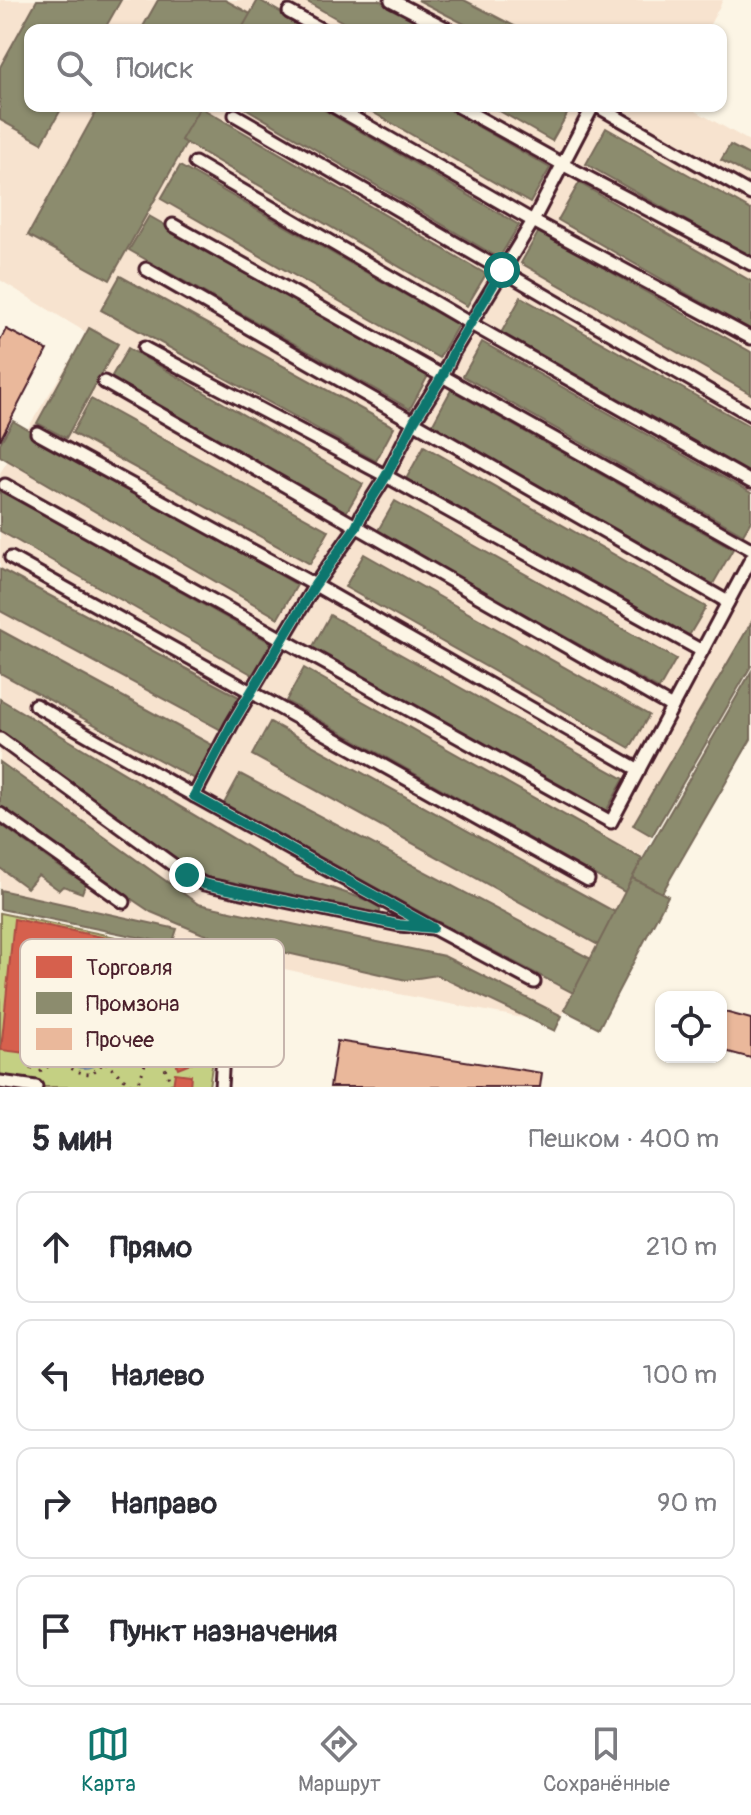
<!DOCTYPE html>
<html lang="ru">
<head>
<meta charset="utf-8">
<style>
	body { margin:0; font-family:Pangolin,sans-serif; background:#f2f2f3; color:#2b2b33 }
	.controls { position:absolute; right:24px; bottom:24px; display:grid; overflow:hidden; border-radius:16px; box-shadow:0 2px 6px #0004 }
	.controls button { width:72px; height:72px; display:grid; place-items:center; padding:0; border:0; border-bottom:2px solid #e1e1e2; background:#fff; color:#2b2b33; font:40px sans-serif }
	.stop { position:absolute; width:24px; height:24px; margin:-18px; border:6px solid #0f766e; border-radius:50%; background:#fff }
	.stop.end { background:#0f766e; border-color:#fff; box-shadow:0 2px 8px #0008 }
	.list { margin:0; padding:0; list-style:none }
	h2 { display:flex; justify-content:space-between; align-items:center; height:104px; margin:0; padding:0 32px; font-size:34px }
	h2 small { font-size:26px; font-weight:400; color:#7c7c81 }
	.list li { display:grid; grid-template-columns:52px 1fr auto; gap:24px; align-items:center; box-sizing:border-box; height:112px; margin:0 16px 16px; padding:0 16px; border:2px solid #e1e1e2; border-radius:16px }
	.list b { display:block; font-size:30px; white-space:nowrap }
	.list em { font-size:26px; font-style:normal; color:#7c7c81 }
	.icon { flex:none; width:44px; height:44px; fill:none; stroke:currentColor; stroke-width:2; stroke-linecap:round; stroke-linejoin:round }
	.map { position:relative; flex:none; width:751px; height:1087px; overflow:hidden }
	.search { position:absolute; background:#fff; box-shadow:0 2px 6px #0004; left:24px; right:24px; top:24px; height:88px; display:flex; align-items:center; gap:20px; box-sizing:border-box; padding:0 28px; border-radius:16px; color:#7c7c81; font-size:30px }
	.sheet { height:616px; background:#fff }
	nav { display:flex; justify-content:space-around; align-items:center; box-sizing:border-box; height:112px; border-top:2px solid #e1e1e2; background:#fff; font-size:22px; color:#7c7c81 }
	nav a { display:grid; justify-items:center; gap:4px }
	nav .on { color:#0f766e }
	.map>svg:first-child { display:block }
	.built { fill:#f7e3cf }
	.green { fill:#c4d083; stroke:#877857; stroke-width:2 }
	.water { fill:#8dc3eb; stroke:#72819e; stroke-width:2 }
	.shops { fill:#d6604d; stroke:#ac4c43; stroke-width:2 }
	.industry { fill:#8c8c6e; stroke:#786b5a; stroke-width:2 }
	.building { fill:#eab89b; stroke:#4a1f2b; stroke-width:2 }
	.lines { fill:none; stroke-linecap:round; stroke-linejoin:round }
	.service-casing { stroke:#4a1f2b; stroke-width:17 }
	.path { stroke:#4a1f2b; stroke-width:3; stroke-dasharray:2 6; stroke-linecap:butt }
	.service { stroke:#fcf5e5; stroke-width:11 }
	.route { stroke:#0f766e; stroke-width:10 }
	.key { fill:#fcf5e5; stroke:#c7b5ad; stroke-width:2 }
	.key-label { font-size:22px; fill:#4a1f2b }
</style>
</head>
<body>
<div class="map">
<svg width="751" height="1087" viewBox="0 0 751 1087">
	<rect width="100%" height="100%" fill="#fcf5e5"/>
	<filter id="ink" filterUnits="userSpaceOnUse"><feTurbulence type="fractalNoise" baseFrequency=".0125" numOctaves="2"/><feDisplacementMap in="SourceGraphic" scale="16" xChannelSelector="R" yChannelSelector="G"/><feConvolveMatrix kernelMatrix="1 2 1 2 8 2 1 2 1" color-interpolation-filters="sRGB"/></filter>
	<g filter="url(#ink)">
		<path class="built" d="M0,0H723L707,30H30V106H687L751,142V666L652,836L642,859L564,1010L559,1025L398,994L172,944L0,909V473L87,333L0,280Z"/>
		<path class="green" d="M0,913L227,960L209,1087H0Z"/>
		<circle class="water" cx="84" cy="1047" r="21"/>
		<g class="shops">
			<path d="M14,919L171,951L166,975L31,950L25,1053L1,1050Z"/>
			<path d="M187,1051L193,1062L178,1068L173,1055Z"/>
			<path d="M175,1073L191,1075L190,1087L173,1086Z"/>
		</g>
		<g class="industry">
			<path d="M37,0H121L104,30H30V106H63L42,143L0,120V67Z"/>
			<path d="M158,0H225L256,17L249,30H141Z"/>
			<path d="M258,0H259L311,30H241Z"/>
			<path d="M304,0H379L431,30H357Z"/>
			<path d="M418,0H464L522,30H476Z"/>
			<path d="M99,106H207L110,280L28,235Z"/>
			<path d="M242,106H317L519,225L499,258Z"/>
			<path d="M362,106H442L550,168L530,203Z"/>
			<path d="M491,106H565L570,109L552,141Z"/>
			<path d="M200,107L486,274L467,306L181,140Z"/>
			<path d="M606,128L751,210V257L586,164Z"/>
			<path d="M730,145L751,156V176L721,160Z"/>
			<path d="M180,166L458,325L439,358L161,199Z"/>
			<path d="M579,183L751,281V330L558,220Z"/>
			<path d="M149,216L429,374L410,409L129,250Z"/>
			<path d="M539,231L751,352V394L521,263Z"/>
			<path d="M120,276L394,427L376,461L101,310Z"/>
			<path d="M521,297L751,427V474L501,333Z"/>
			<path d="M89,328L118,344L66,438L37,423Z"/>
			<path d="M482,342L751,493V521L743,534L463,376Z"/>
			<path d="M128,348L363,484L344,516L109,381Z"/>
			<path d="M451,390L733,549L713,584L432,425Z"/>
			<path d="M91,399L329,531L310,564L72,433Z"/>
			<path d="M13,421L297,585L278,618L0,456V443Z"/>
			<path d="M424,446L706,607L687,639L406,479Z"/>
			<path d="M0,490L271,643L253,675L0,531Z"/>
			<path d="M395,501L676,659L659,689L377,532Z"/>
			<path d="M364,554L649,715L630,748L345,587Z"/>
			<path d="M0,569L239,697L221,730L0,611Z"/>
			<path d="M330,615L624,779L605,813L312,648Z"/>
			<path d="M751,623V666L652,836L633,825Z"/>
			<path d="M0,630L214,746L196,780L0,673Z"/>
			<path d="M304,668L642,859L625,892L286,701Z"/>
			<path d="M751,672V739L662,893L632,878Z"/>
			<path d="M0,699L296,876L381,905L379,917L202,876L0,733Z"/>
			<path d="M270,722L615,912L598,945L252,755Z"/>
			<path d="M0,762L198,904L444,956L562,1016L555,1031L437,975L406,980L203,934L151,912L0,810Z"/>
			<path d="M240,774L591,959L573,993L222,807Z"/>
			<path d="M0,824L71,875L87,880L82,893L63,886L59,890L38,875L27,888L0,868Z"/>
			<path d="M632,878L668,896L599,1028L564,1010Z"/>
			<path d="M0,890L177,929L172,944L0,909Z"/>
		</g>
		<g class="building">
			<path d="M6,329L47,350L0,440V341Z"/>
			<path d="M721,1011L751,1019V1058L721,1050Z"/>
			<path d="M337,1041L542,1073L540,1087H330Z"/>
		</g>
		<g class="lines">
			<g class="service-casing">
				<g id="service">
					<path d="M391,0L449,30"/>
					<path d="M289,12L322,30"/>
					<path d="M333,106L533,221L751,338"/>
					<path d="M458,106L562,164L751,264"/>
					<path d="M597,106L751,194"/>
					<path d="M235,115L751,415"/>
					<path d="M195,163L471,324L751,482"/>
					<path d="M173,225L751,549"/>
					<path d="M146,269L728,602"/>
					<path d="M144,348L386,476L702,651"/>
					<path d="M104,382L672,707"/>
					<path d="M37,433L315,585L639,770"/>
					<path d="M5,485L611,822L751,559"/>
					<path d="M11,558L588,880"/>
					<path d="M35,705L173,784L429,926"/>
					<path d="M0,739L187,875L204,884L399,925L433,928L534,982"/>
					<path d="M194,796L232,724L315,585L356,527L362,514L386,476L414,421L442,377L454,351L533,221L593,106"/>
					<path d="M0,814L124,902"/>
					<path d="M0,1082L36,1087"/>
					<path d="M221,1087L226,1002"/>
				</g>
			</g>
			<g class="path">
				<path d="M39,973C50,975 56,972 59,961"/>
				<path d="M48,974L72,1025"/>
				<path d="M86,982L91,967"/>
				<path d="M37,1002C43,997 50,992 58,989C119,964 171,1030 135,1087"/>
				<path d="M85,1023C116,1032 116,1058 90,1074C50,1071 47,1027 85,1023Z"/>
				<path d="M99,1028L139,978"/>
				<path d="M33,1041L57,1044"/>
				<path d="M109,1047L160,1054"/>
				<path d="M105,1063L134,1087"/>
				<path d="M31,1070L41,957L165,981L160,1054L172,1087"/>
				<path d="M40,1072L60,1058"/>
			</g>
			<use href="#service" class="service"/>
		</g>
	</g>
	<g class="lines" filter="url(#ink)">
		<path class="route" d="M187,875L204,884L399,925L433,928L194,796L232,724L315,585L356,527L362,514L386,476L414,421L442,377L454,351L502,270"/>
	</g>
	<rect x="20" y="939" width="264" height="128" rx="12" class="key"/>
	<rect x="36" y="956" width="36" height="22" fill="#d6604d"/>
	<rect x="36" y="992" width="36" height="22" fill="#8c8c6e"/>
	<rect x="36" y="1028" width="36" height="22" fill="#eab89b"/>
	<g class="key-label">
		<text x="86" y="975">Торговля</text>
		<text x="86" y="1011">Промзона</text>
		<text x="86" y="1047">Прочее</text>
	</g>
</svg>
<div class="controls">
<button><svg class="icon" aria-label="locate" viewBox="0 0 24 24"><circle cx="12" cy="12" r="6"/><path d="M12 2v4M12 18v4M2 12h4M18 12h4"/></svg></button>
</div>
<div class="stop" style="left:502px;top:270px"></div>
<div class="stop end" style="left:187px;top:875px"></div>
<div class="search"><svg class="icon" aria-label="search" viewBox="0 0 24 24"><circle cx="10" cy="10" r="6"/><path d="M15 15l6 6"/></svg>Поиск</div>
</div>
<section class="sheet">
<h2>5 мин<small>Пешком · 400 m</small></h2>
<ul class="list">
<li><svg class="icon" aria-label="ahead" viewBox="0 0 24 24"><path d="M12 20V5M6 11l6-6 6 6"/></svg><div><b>Прямо</b></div><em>210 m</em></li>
<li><svg class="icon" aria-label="left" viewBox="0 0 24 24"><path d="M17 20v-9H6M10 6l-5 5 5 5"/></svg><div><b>Налево</b></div><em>100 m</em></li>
<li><svg class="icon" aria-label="right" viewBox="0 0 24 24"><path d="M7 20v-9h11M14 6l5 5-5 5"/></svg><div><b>Направо</b></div><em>90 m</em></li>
<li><svg class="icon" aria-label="arrive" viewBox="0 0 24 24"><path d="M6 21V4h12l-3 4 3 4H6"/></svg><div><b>Пункт назначения</b></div></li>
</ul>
</section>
<nav>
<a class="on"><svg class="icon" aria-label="map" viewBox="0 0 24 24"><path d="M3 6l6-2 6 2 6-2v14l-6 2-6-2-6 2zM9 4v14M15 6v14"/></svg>Карта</a>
<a><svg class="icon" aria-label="directions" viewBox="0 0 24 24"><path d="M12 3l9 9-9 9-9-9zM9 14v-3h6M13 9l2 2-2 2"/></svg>Маршрут</a>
<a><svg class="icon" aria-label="saved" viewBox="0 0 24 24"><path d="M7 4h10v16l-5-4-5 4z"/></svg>Сохранённые</a>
</nav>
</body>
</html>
